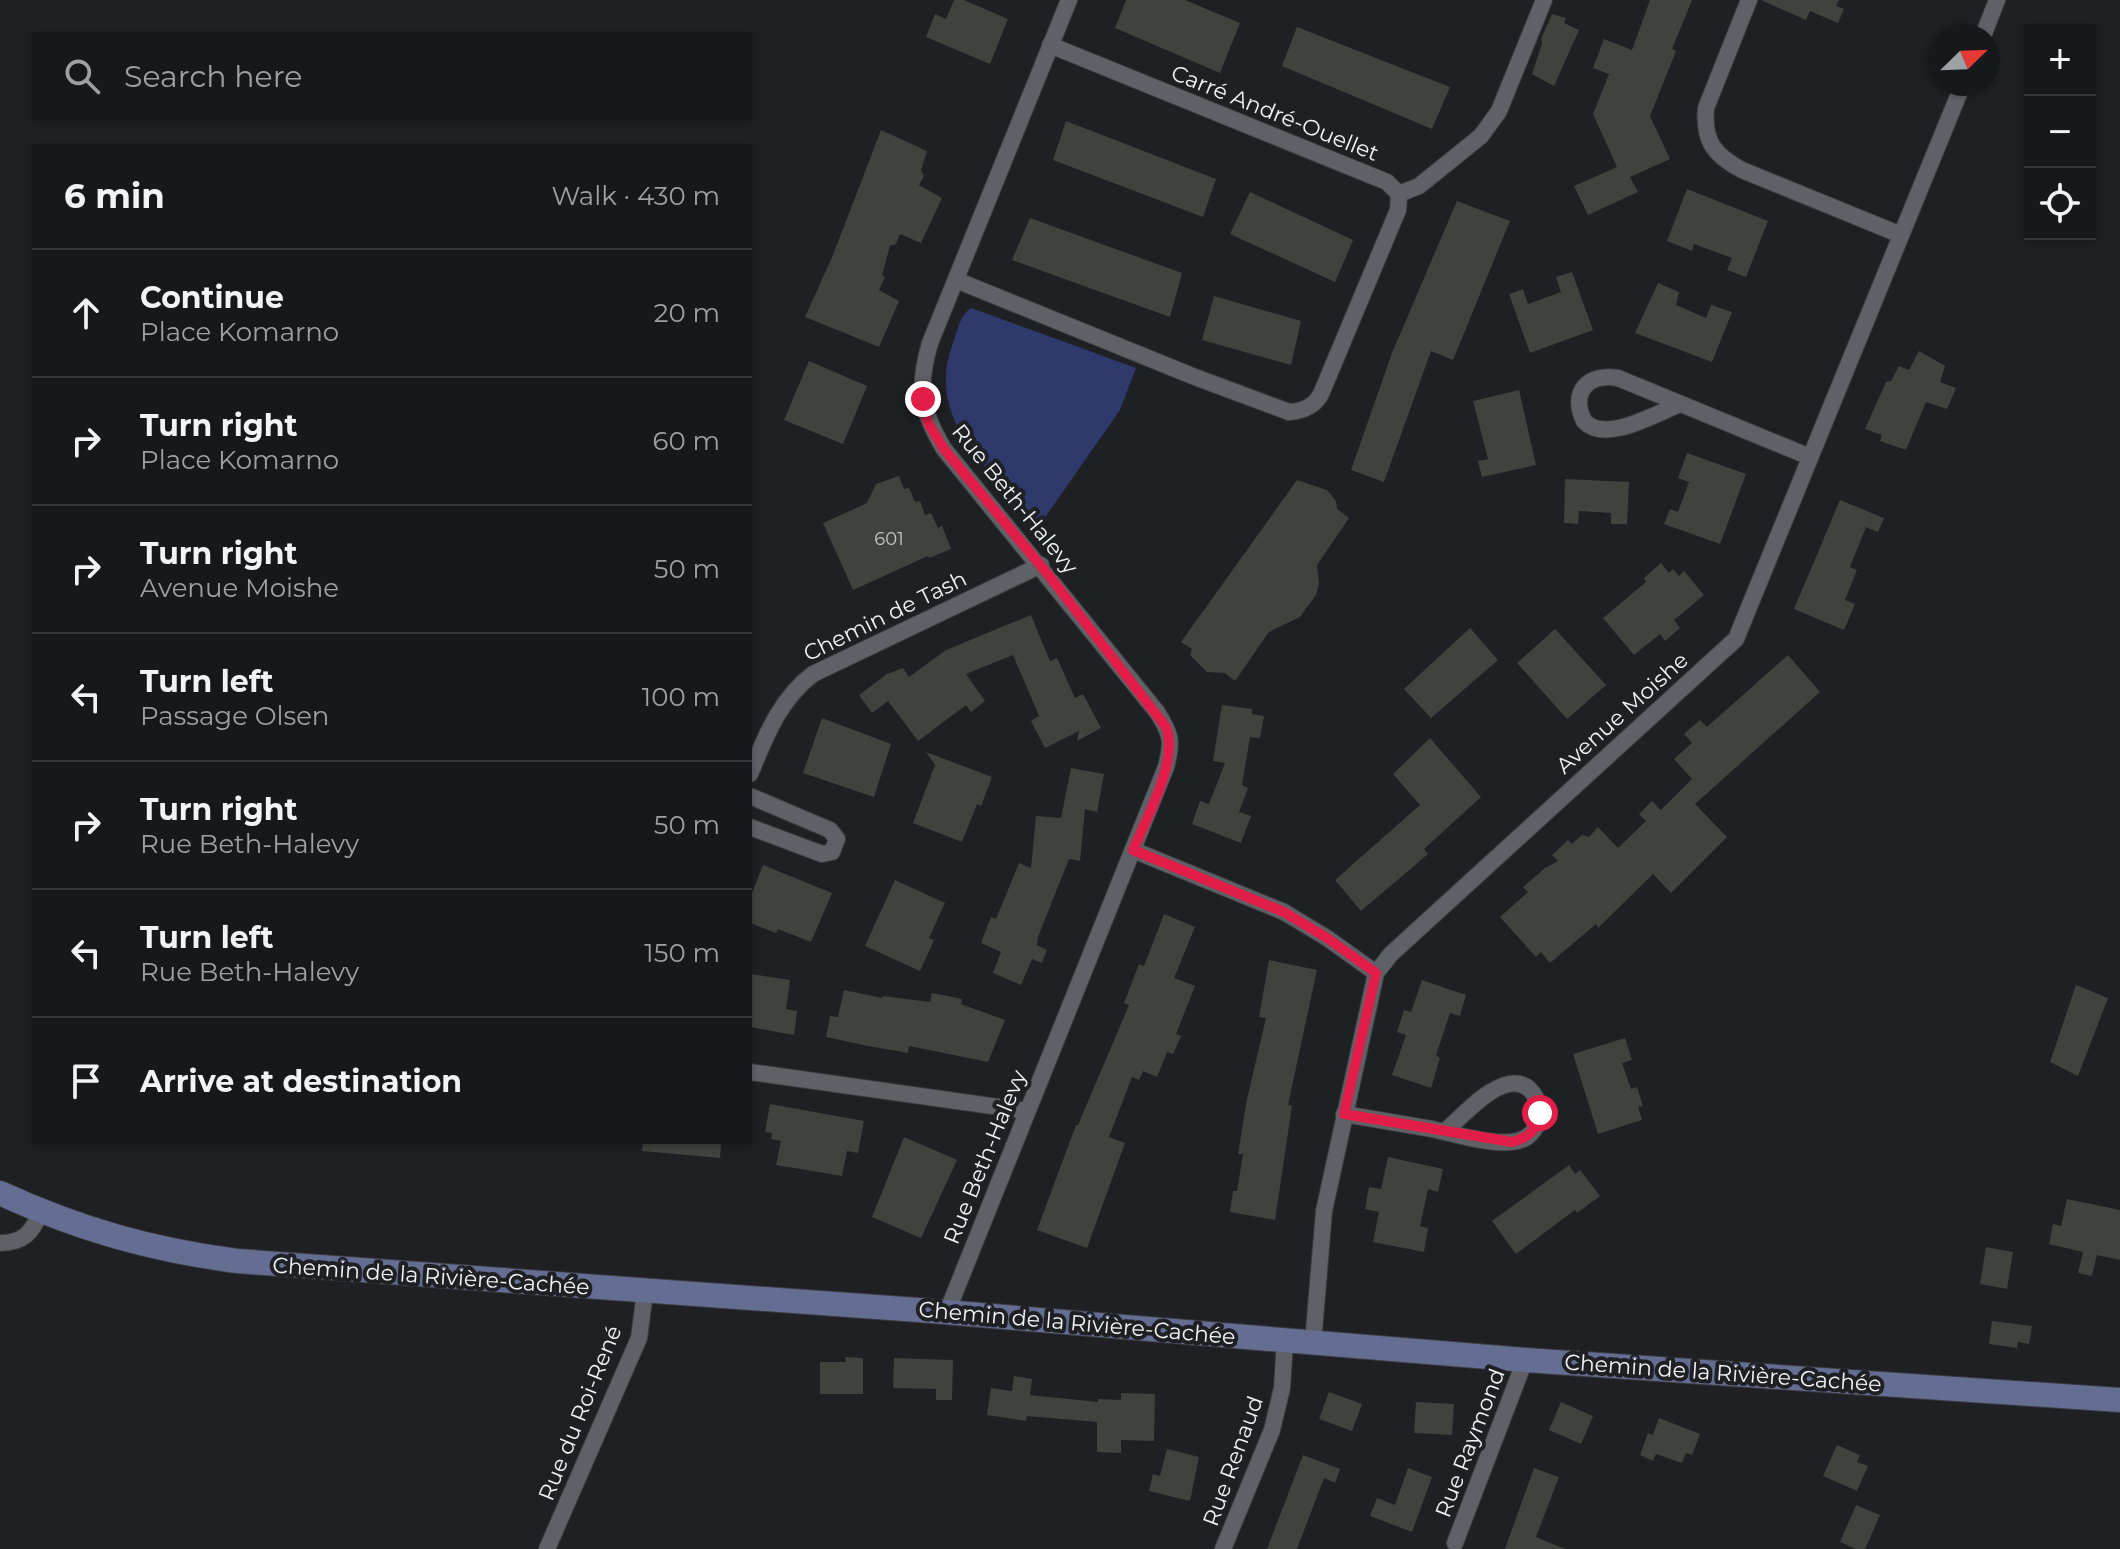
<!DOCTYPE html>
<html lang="en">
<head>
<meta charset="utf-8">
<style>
	body { margin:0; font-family:Montserrat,sans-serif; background:#1f2124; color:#f1f3f6 }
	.controls { position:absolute; right:24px; top:24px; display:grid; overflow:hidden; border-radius:0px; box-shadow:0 2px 6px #0004 }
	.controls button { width:72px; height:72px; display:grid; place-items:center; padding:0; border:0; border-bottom:2px solid #35373a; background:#16181b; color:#f1f3f6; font:40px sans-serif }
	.compass { position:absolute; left:1928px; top:24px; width:72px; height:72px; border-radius:50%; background:#16181b; box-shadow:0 2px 6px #0004; rotate:67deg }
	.stop { position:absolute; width:24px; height:24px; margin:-18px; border:6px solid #e11d48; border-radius:50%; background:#fff }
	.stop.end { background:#e11d48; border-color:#fff; box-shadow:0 2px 8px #0008 }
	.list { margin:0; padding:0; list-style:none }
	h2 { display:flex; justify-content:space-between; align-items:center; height:104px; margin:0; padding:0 32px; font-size:34px }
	h2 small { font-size:26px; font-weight:400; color:#9ea0a3 }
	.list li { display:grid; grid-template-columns:52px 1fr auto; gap:24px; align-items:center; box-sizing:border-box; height:128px; padding:0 32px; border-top:2px solid #35373a }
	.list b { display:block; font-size:30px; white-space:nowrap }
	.list p { margin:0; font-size:26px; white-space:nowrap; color:#9ea0a3 }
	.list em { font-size:26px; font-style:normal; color:#9ea0a3 }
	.icon { flex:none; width:44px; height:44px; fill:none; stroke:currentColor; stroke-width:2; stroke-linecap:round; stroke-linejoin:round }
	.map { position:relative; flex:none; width:2120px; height:1549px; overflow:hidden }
	.search { position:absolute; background:#16181b; box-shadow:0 2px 6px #0004; left:32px; top:32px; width:720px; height:88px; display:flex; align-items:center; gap:20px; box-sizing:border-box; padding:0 28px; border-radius:0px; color:#9ea0a3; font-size:30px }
	.panel { position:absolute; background:#16181b; box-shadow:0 2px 6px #0004; left:32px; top:144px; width:720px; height:1000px; border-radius:0px }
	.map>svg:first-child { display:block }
	.green { fill:#2d3a6b }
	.building { fill:#3f423d }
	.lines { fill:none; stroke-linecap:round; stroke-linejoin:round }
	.street-casing { stroke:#3b3c41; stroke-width:18 }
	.secondary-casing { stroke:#3b3c41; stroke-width:26 }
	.street { stroke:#5f6167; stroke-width:16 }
	.secondary { stroke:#646e93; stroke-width:24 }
	.route { stroke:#e11d48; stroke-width:10 }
	.labels { text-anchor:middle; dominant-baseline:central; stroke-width:8; stroke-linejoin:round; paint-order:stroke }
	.number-label { font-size:18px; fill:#c5c7c8 }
	.street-label { font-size:22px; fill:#f2f3f7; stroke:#1e2024 }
</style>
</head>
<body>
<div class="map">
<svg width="2120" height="1549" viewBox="0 0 2120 1549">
	<rect width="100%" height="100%" fill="#1e2024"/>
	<path class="green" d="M971,308L1136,368L1120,410L1039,526C993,475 925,421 952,346C957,333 959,316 971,308Z"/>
	<g class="building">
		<path d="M954,0H964L1008,19L990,64L926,37L935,14L946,19Z"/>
		<path d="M1126,0H1185L1240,23L1220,73L1115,28Z"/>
		<path d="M1650,0H1692L1672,49L1676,51L1650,116L1670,159L1630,177L1638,192L1588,215L1574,186L1617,167L1593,114L1609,74L1593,68L1604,39L1632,50Z"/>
		<path d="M1761,0H1839L1836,6L1844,9L1838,23L1810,11L1806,20Z"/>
		<path d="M1552,14L1566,18L1564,23L1579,30L1554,86L1532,74L1542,44L1541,39Z"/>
		<path d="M1297,27L1450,87L1432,129L1282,66Z"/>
		<path d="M1066,121L1216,179L1203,217L1053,160Z"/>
		<path d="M881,130L927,151L921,170L924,176L919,185L942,198L921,243L900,234L896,244L890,246L882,275L885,277L879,290L899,301L879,347L805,317L833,255Z"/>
		<path d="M1687,189L1768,221L1746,277L1727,270L1732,258L1694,244L1692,251L1667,241Z"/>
		<path d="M1250,192L1353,240L1335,282L1230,234Z"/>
		<path d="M1457,201L1510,221L1453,360L1431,351L1384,482L1351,470L1392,353Z"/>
		<path d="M1030,218L1182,273L1170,317L1012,260Z"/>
		<path d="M1572,272L1593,330L1530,353L1509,294L1523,289L1528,304L1561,292L1556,277Z"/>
		<path d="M1658,283L1679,292L1676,305L1706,318L1711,305L1732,312L1712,362L1635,333Z"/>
		<path d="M1214,296L1301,321L1291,365L1202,340Z"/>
		<path d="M1919,351L1945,366L1940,382L1956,388L1947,409L1926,402L1906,450L1880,441L1882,435L1865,429L1886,382L1891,381L1899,366L1909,370Z"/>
		<path d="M809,361L867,386L843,444L784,420Z"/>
		<path d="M1519,390L1536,465L1482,477L1478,461L1488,459L1473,401Z"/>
		<path d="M1687,453L1746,474L1720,544L1664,524L1670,509L1678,512L1689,482L1678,478Z"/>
		<path d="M899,476L904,489L909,488L915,502L920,501L925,515L931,513L938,528L942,526L951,549L929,558L928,556L853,590L823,523L867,503L876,484Z"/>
		<path d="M1565,479L1629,482L1627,524H1611V513L1579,511L1578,524L1564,523Z"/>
		<path d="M1297,480L1327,490L1336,501L1337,509L1349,518L1317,565L1319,583L1316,595L1300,617L1269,632L1235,681L1225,673L1207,672L1190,655L1192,649L1181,642Z"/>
		<path d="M1840,500L1884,518L1878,532L1866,527L1850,567L1857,570L1845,600L1855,604L1844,630L1794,609Z"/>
		<path d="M1661,563L1669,573L1673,569L1679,576L1684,571L1704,595L1674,620L1680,628L1665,641L1660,634L1634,655L1603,618L1646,582L1644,578Z"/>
		<path d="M1031,615L1050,661L1057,658L1075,698L1083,694L1101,728L1077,741L1079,731L1045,748L1031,721L1039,716L1013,655L966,674L985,701L971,712L966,705L918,741L888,701L872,713L859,695L887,674L903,668L909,677L946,650Z"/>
		<path d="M1470,628L1498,660L1431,718L1404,689Z"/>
		<path d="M1555,629L1606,685L1567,719L1517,663Z"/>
		<path d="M1788,655L1820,692L1695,804L1727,837L1671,893L1653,874L1598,928L1596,924L1550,963L1541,952L1536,957L1500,917L1528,892L1523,887L1545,868L1558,861L1552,855L1568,840L1572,844L1582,835L1589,837L1598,827L1618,848L1646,821L1639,814L1652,801L1661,810L1692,779L1674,759L1692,743L1684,734L1700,720L1707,727Z"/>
		<path d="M1222,705L1252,709V714L1264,716L1260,738L1250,737L1242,785L1248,788L1239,812L1251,816L1241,843L1192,824L1200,801L1209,804L1225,763L1213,761Z"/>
		<path d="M822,718L891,744L874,797L803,773Z"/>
		<path d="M1430,738L1481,797L1424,849L1428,854L1361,911L1335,880L1420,805L1393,774Z"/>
		<path d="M926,752L992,777L981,806L977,804L962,842L913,823L935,765Z"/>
		<path d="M1071,768L1104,774L1097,812L1085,809L1080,861L1069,859L1038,937L1037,945L1047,950L1042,963L1032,959L1021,985L993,973L1001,952L981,943L991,917L996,919L1019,863L1031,868L1036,816L1061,818Z"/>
		<path d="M763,865L832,893L811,942L778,929L776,933L750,923V898Z"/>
		<path d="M895,880L945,903L929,938L934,940L920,971L865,946Z"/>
		<path d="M1164,914L1195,927L1174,978L1195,986L1176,1034L1181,1036L1173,1054L1167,1052L1157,1077L1143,1071L1139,1080L1132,1077L1109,1137L1125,1143L1087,1248L1037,1230L1076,1125H1078L1129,1005L1124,1003L1139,964L1144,966Z"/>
		<path d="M1269,960L1317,970L1288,1105L1292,1106L1275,1220L1230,1212L1233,1191H1237L1243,1154H1238L1247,1099L1266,1018L1259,1017Z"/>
		<path d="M750,974L790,980L786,1009L797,1011L794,1035L750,1027Z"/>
		<path d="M1422,980L1466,995L1460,1016L1450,1013L1436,1055L1440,1058L1431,1088L1392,1075L1406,1035L1397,1032L1404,1010L1411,1012Z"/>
		<path d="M2076,985L2108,998L2078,1076L2050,1062Z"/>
		<path d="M844,990L882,998L883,996L930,1002L932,993L962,999L961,1004L1005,1020L988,1062L909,1046L908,1053L868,1046L826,1037L830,1016L838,1017Z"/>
		<path d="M1625,1038L1632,1060L1622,1063L1631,1089L1637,1087L1643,1106L1638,1107L1642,1120L1598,1134L1573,1054Z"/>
		<path d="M770,1104L864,1121L858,1153L847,1151L842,1176L776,1165L781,1141L771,1139L772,1133L765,1132Z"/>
		<path d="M904,1137L957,1160L921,1238L872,1217Z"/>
		<path d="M643,1142H721L720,1158L642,1151Z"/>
		<path d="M1388,1157L1443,1169L1438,1192L1428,1189L1420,1226L1428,1228L1424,1252L1373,1242L1379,1212L1365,1209L1369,1187L1381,1189Z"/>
		<path d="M1569,1165L1575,1174L1580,1170L1600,1196L1577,1213L1575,1210L1516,1254L1492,1221Z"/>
		<path d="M2067,1199L2120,1210V1260L2097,1255L2092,1276L2078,1273L2083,1252L2049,1244L2053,1224L2061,1226Z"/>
		<path d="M1986,1247L2013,1252L2007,1289L1980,1284Z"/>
		<path d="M1992,1321L2032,1326L2029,1344L2018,1342L2017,1348L1989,1344Z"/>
		<path d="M845,1357L863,1358V1394H820V1362H846Z"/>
		<path d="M894,1358L953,1360L952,1400H936V1389L893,1388Z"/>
		<path d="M1014,1376L1032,1379L1030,1395L1098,1402V1399L1121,1400V1393L1155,1394L1154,1441L1121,1440V1453L1097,1452V1422L1027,1416L1026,1421L987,1415L991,1388L1012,1391Z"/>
		<path d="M1329,1392L1362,1404L1352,1431L1319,1419Z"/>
		<path d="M1416,1402L1454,1404L1452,1435L1414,1433Z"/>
		<path d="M1561,1402L1593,1416L1581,1444L1549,1430Z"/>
		<path d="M1659,1418L1700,1434L1692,1455L1686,1453L1682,1463L1656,1454L1653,1461L1640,1455L1648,1433L1653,1435Z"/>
		<path d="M1837,1445L1860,1455L1857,1462L1868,1466L1857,1491L1823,1476Z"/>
		<path d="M1167,1449L1199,1457L1190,1501L1149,1491L1153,1474L1160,1476Z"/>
		<path d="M1303,1455L1340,1469L1335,1483L1324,1478L1297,1549H1267Z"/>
		<path d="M1408,1468L1432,1477L1412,1532L1370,1516L1377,1498L1395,1505Z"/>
		<path d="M1534,1468L1559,1477L1536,1537L1565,1549H1505Z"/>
		<path d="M1856,1505L1880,1515L1865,1549H1856L1840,1542Z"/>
	</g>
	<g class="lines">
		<g class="street-casing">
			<g id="street">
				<path d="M1749,0L1706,108C1703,141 1714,155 1742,170L1901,235"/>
				<path d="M1983,36L1997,0"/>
				<path d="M1399,194L1419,186L1481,136L1499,111L1544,0"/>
				<path d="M956,280L1195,377L1289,412C1303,411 1314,407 1321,394L1398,210L1399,194L1387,182L1050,45"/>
				<path d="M1680,404C1655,414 1605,444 1584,421C1570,392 1588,373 1618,378L1810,457"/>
				<path d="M750,774C766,736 779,700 813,674L1041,565"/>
				<path d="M750,796L830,830L837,839L832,852L822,854L750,827"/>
				<path d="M1133,850L1284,912L1327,938L1376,973"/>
				<path d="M750,1072L1027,1111"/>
				<path d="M1344,1114L1432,1129C1454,1134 1489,1144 1511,1142C1553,1139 1544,1077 1509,1084C1485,1089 1462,1117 1444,1132"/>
				<path d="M0,1243C24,1243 32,1232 41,1212"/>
				<path d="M947,1312L1166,767C1173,741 1171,734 1157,712L944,449C920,409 917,388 930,343L1069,0"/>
				<path d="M1313,1343L1324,1211L1376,973L1391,954L1736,639L1963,84"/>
				<path d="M1455,1543L1525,1360"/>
				<path d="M547,1549L639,1338L645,1292"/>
				<path d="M1223,1549L1272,1430L1282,1388L1285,1341"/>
			</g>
		</g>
		<g class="secondary-casing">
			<path id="secondary" d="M0,1193C78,1229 152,1250 237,1261L932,1311L1525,1360L2120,1400"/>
		</g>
		<use href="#street" class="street"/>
		<use href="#secondary" class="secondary"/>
	</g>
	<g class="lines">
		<path class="route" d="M923,399L928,423L944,449L1050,577L1166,727C1179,760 1147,817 1133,850L1284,912L1327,938L1376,973L1344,1114L1512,1142C1528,1138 1538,1130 1540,1113"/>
	</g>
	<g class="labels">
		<g class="number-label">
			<text x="889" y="539">601</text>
		</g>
		<g class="street-label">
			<text transform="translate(1275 113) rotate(22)">Carré André-Ouellet</text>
			<text transform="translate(1015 499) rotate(51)">Rue Beth-Halevy</text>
			<text transform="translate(885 616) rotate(-26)">Chemin de Tash</text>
			<text transform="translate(1622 713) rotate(-42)">Avenue Moishe</text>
			<text transform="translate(985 1157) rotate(-68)">Rue Beth-Halevy</text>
			<text transform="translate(431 1276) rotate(4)">Chemin de la Rivière-Cachée</text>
			<text transform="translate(1077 1323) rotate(5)">Chemin de la Rivière-Cachée</text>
			<text transform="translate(1723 1373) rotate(4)">Chemin de la Rivière-Cachée</text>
			<text transform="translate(580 1413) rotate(-68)">Rue du Roi-René</text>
			<text transform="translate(1470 1443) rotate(-69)">Rue Raymond</text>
			<text transform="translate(1233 1461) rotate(-70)">Rue Renaud</text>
		</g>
	</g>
</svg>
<div class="controls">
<button>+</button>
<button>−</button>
<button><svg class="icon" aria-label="locate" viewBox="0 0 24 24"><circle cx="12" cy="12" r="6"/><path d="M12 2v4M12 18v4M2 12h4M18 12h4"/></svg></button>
</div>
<svg class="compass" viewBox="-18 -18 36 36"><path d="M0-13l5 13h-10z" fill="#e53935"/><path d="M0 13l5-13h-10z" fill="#9ea0a3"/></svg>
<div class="stop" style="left:1540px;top:1113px"></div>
<div class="stop end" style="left:923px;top:399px"></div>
<div class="search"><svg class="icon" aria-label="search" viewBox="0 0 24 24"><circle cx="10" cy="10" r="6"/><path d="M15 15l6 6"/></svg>Search here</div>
<section class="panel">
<h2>6 min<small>Walk · 430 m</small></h2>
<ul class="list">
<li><svg class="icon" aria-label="ahead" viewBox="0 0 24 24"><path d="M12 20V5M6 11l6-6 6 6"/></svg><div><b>Continue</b><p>Place Komarno</p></div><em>20 m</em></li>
<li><svg class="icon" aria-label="right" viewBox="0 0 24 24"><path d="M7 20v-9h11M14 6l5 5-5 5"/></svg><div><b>Turn right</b><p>Place Komarno</p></div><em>60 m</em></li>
<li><svg class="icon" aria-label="right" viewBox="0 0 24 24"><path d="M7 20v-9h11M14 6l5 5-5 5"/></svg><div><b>Turn right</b><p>Avenue Moishe</p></div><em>50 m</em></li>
<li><svg class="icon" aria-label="left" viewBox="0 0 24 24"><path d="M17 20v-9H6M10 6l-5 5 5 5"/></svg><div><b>Turn left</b><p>Passage Olsen</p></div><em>100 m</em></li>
<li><svg class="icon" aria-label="right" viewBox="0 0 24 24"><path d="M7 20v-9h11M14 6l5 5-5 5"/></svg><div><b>Turn right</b><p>Rue Beth-Halevy</p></div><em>50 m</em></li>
<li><svg class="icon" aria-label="left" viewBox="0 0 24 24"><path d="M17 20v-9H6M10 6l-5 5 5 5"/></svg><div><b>Turn left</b><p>Rue Beth-Halevy</p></div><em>150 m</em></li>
<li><svg class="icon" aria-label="arrive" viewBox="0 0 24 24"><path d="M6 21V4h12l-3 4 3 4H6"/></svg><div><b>Arrive at destination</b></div></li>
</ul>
</section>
</div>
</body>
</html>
